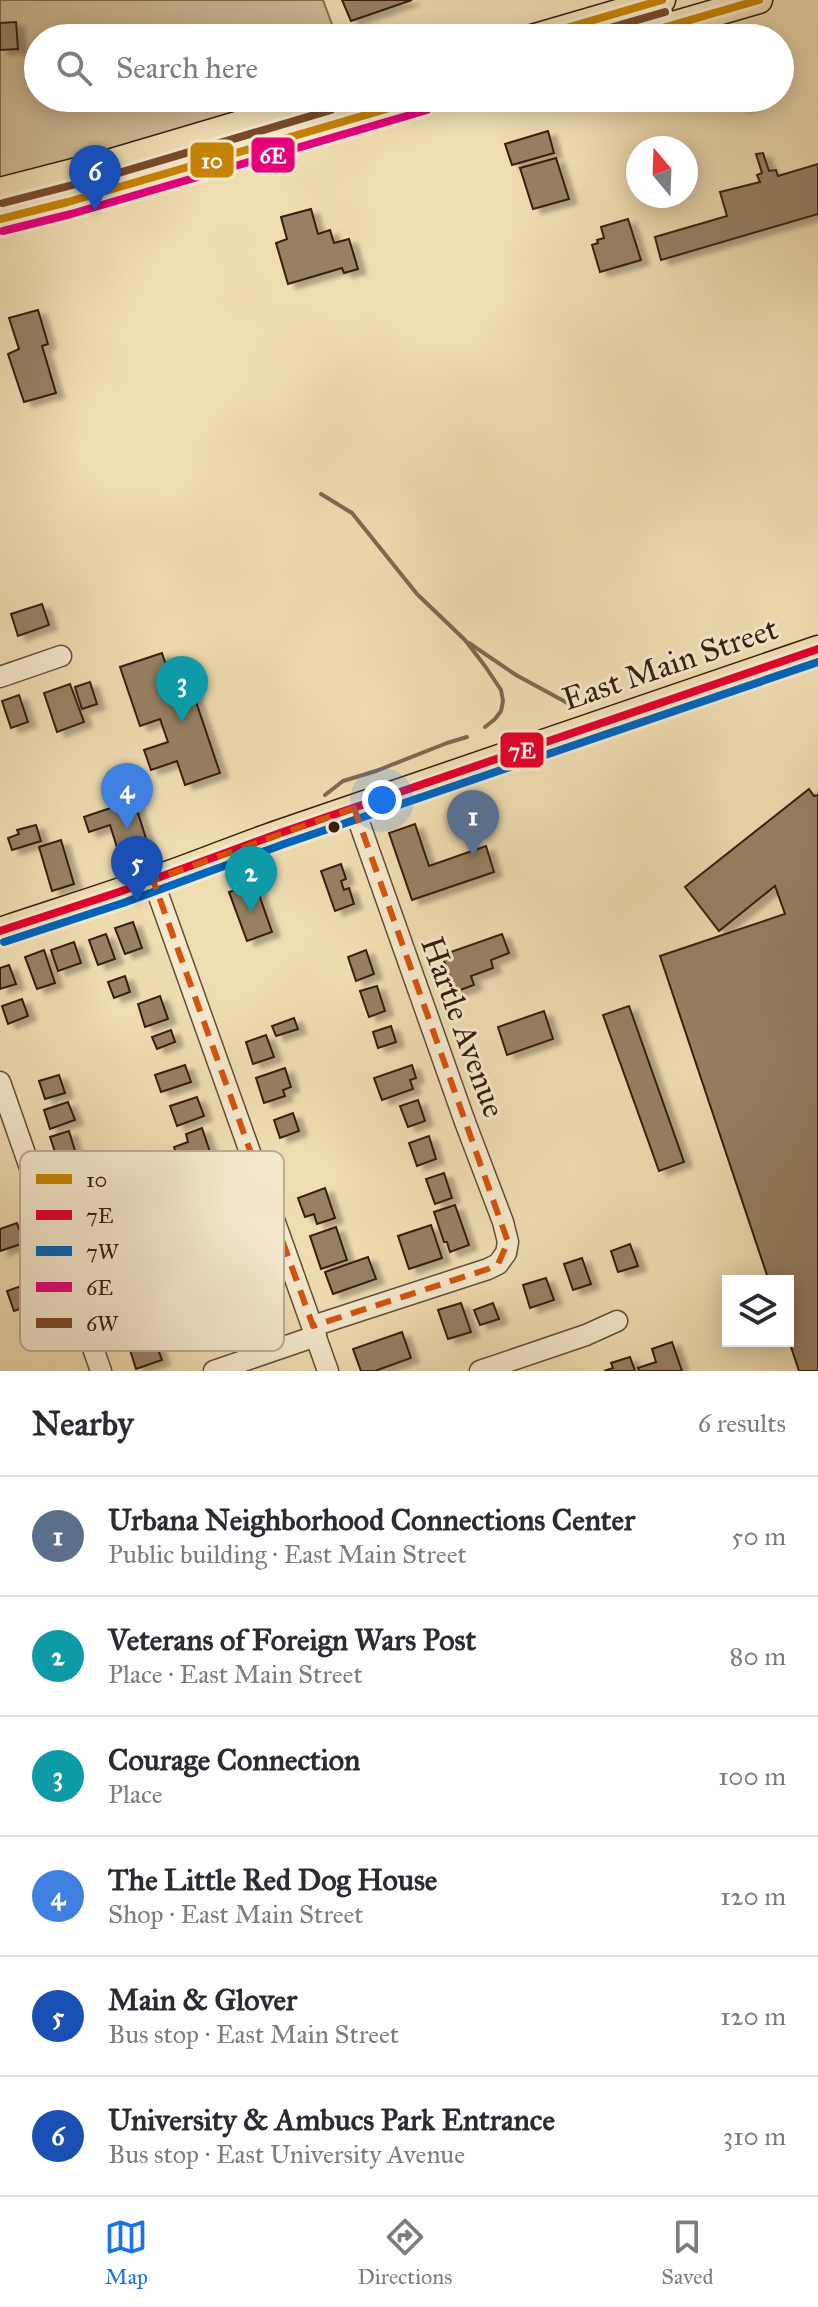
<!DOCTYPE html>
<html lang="en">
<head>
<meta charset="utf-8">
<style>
	body { margin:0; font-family:"IM FELL Great Primer",serif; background:#f7f7f7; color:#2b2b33 }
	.controls { position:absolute; right:24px; bottom:24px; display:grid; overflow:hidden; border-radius:0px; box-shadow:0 4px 20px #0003 }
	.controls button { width:72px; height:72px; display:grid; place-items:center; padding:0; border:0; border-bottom:2px solid #e1e1e2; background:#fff; color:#2b2b33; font:40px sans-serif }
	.compass { position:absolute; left:626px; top:136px; width:72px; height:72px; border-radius:50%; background:#fff; box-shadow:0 4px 20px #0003; rotate:341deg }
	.you { position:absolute; left:382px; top:800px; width:28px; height:28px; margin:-20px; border:6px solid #fff; border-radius:50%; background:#1a73e8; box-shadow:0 0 0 12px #1a73e833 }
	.badge { display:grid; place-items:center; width:52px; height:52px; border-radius:50%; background:#1a73e8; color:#fff; font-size:26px; font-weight:700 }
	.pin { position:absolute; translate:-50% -66px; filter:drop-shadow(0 2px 4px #0008) }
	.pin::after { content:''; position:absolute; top:42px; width:28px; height:24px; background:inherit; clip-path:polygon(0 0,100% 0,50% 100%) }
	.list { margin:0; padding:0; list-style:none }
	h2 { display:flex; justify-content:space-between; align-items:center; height:104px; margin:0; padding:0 32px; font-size:34px }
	h2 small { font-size:26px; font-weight:400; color:#7c7c81 }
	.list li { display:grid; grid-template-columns:52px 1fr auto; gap:24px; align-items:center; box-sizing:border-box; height:120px; padding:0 32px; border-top:2px solid #e1e1e2 }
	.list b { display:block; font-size:30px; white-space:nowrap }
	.list p { margin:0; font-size:26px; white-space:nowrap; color:#7c7c81 }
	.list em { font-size:26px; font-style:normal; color:#7c7c81 }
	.icon { flex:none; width:44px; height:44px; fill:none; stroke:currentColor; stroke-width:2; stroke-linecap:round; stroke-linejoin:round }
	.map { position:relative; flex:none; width:818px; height:1371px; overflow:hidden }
	.search { position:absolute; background:#fff; box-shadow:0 4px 20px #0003; left:24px; right:24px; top:24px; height:88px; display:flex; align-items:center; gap:20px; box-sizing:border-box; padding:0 28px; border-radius:44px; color:#7c7c81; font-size:30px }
	.sheet { height:824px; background:#fff }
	nav { display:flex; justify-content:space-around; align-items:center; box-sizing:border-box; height:112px; border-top:2px solid #e1e1e2; background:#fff; font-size:22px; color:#7c7c81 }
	nav a { display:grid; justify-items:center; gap:4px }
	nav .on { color:#1a73e8 }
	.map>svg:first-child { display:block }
	.green { fill:#d0bc96; stroke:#846c53; stroke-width:2 }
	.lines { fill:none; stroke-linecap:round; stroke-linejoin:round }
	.stream { stroke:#806950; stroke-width:4 }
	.building { fill:#978164; stroke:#371d10; stroke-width:2; filter:url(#shadow) }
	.minor-casing { stroke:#654d38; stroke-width:23 }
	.major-casing { stroke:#371d10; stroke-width:29 }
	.minor { stroke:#f5e9cd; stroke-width:20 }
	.major { stroke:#efddb2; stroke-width:26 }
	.bus-1-casing { stroke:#f5e9cd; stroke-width:14 }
	.bus-2-casing { stroke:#f5e9cd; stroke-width:14 }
	.bus-3-casing { stroke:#f5e9cd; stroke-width:14 }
	.bus-4-casing { stroke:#f5e9cd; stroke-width:14 }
	.bus-5-casing { stroke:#f5e9cd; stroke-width:14 }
	.bus-1 { stroke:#c78404; stroke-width:8 }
	.bus-2 { stroke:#e4002b; stroke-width:8 }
	.bus-3 { stroke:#0065bd; stroke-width:8 }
	.bus-4 { stroke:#e5007d; stroke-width:8 }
	.bus-5 { stroke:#7a4b2a; stroke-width:8 }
	.marked { fill:none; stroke:#d6530c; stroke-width:6; stroke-dasharray:16 10; stroke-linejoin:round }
	.bus-dot { fill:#371d10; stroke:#f5e9cd; stroke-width:3 }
	.labels { text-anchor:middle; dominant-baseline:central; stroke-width:6; stroke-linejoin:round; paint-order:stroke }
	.street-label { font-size:32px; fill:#371d10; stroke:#f5e9cd }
	.key { fill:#f5e9cd; stroke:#bcac94; stroke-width:2 }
	.key-label { font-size:22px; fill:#371d10 }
	.line-badge { stroke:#f5e9cd; stroke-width:3 }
	.badge-label { font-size:22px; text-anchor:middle; font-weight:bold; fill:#fff }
</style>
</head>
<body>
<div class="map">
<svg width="818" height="1371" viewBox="0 0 818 1371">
	<defs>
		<filter id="shadow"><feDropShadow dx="8" dy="4.5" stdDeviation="2" flood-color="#0004"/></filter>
	</defs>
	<rect width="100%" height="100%" fill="#efddb2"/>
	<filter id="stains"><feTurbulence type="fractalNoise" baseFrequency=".0025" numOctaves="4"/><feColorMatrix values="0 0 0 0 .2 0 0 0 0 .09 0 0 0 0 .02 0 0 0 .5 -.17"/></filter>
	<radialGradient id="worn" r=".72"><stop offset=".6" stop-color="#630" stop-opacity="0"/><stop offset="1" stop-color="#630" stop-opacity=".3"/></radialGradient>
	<path class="green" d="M0,0H323L337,38H38V98H328L0,191Z"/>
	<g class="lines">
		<g class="stream">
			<path d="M321,494L352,513L417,594L465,640L485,666L501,690L503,701L501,711L495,719L485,727"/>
			<path d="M469,643L516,675L573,706"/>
			<path d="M325,795L343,781L376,771L447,743L467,737"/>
		</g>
	</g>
	<g class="building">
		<path d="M342,0H412L351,21Z"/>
		<path d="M16,22L18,49L0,50V23Z"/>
		<path d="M737,98H754L756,103L740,108Z"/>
		<path d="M548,131L554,153L512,165L505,144Z"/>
		<path d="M763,153L769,171L776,170L778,176L818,164V214L661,260L655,237L727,216L720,192L760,182L757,175L762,173L756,154Z"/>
		<path d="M556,158L569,199L533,209L520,168Z"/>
		<path d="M311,209L318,234L330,230L334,243L349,239L358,269L344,273L342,268L288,284L276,243L287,239L281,217Z"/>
		<path d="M628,219L641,260L600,272L592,245L598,243L597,240L604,238L601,227Z"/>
		<path d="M38,310L48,344L42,346L56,393L24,402L8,354L19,349L9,318Z"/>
		<path d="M42,604L49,625L18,636L11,614Z"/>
		<path d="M162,653L170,677L186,672L220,773L185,785L177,761L151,770L144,750L168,742L160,719L140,726L120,667Z"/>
		<path d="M90,682L97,704L82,709L75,687Z"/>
		<path d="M70,684L84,722L57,732L44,693Z"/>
		<path d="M19,695L28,722L11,728L2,701Z"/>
		<path d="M809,789L814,796L818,795V1371H799L788,1338V1281H769L660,956L785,914L775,886L719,931L685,887Z"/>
		<path d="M134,800L148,845L119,854L110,825L89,832L84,817Z"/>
		<path d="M415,824L429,866L486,846L494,872L412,900L389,833Z"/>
		<path d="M36,825L41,841L12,850L8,838L19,834L17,830Z"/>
		<path d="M61,840L74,884L52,891L39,847Z"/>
		<path d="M341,864L346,879L341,881L344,890L349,888L354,904L335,911L321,871Z"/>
		<path d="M255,883L272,932L247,941L229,892Z"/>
		<path d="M133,922L142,948L125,954L115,928Z"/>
		<path d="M106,934L115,959L98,965L89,940Z"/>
		<path d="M502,934L509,953L491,960L493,968L471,976L474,985L455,992L442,955Z"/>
		<path d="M74,942L81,963L58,971L51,950Z"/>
		<path d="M44,950L55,983L37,989L25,957Z"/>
		<path d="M366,950L374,974L356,981L348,957Z"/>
		<path d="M9,965L16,984L0,989V968Z"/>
		<path d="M125,976L130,992L114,998L108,982Z"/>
		<path d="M377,986L385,1011L369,1017L360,991Z"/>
		<path d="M160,996L168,1019L145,1027L138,1004Z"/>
		<path d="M22,999L28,1016L8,1024L2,1006Z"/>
		<path d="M629,1006L684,1162L659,1171L603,1015Z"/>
		<path d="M544,1011L553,1039L507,1055L498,1027Z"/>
		<path d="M294,1018L298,1029L276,1036L272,1026Z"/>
		<path d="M391,1026L396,1042L378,1048L373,1032Z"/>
		<path d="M171,1030L175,1042L157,1049L152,1037Z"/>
		<path d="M266,1035L274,1057L253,1064L246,1042Z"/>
		<path d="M185,1065L191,1082L161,1092L155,1075Z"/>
		<path d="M412,1065L416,1078L410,1080L413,1089L382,1100L374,1078Z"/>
		<path d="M285,1068L291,1087L283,1090L285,1096L264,1103L256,1078Z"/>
		<path d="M59,1075L65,1093L45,1099L39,1081Z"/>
		<path d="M197,1097L204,1116L177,1126L170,1106Z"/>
		<path d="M418,1100L425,1121L408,1127L400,1106Z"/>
		<path d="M68,1102L75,1120L50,1129L44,1110Z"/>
		<path d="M293,1113L299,1131L280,1138L274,1120Z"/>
		<path d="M202,1128L211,1155L180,1165L174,1147L188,1142L186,1134Z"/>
		<path d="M69,1131L75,1151L57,1158L50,1137Z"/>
		<path d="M429,1136L436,1159L417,1166L409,1143Z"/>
		<path d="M444,1173L452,1198L435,1204L426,1179Z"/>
		<path d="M325,1188L335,1218L317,1224L314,1214L305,1217L298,1198Z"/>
		<path d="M455,1205L469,1245L450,1252L447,1242H444L434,1212Z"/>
		<path d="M17,1223L24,1243L0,1251V1229Z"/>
		<path d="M431,1225L442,1258L409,1269L398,1236Z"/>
		<path d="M336,1227L347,1260L321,1269L310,1236Z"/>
		<path d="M630,1244L638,1266L618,1272L611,1251Z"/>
		<path d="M368,1257L376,1279L333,1294L325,1272Z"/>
		<path d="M582,1258L591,1284L573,1290L564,1264Z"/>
		<path d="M546,1278L554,1300L530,1308L523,1285Z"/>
		<path d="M35,1281L42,1301L14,1311L7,1291Z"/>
		<path d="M461,1303L471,1332L448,1339L438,1310Z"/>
		<path d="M493,1303L499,1319L480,1325L474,1310Z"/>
		<path d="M402,1332L411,1358L375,1371H361L353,1349Z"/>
		<path d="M155,1341L162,1360L136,1369L130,1350Z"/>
		<path d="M672,1342L682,1371H639L638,1368L656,1362L652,1349Z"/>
		<path d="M630,1357L635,1371H604L613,1368L611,1363Z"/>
	</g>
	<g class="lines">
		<g class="minor-casing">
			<g id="minor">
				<path d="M0,677L61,656"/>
				<path d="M153,880L328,1371"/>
				<path d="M0,1082L101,1371"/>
				<path d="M313,1326L488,1269L498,1264L506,1253L508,1242L503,1222L465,1122L354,808"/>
				<path d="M214,1371L316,1336"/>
				<path d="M480,1371L586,1335L617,1321"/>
			</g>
		</g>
		<g class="major-casing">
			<g id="major">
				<path d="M532,38L662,0"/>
				<path d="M628,38L759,0"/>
				<path d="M0,191L112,162L328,98"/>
				<path d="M0,219L68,202L424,98"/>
				<path d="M0,931C53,913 106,897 158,878C199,864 239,847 280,833L818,649"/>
			</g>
		</g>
		<use href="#minor" class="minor"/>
		<use href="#major" class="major"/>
		<g class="bus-1-casing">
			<g id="bus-1">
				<path d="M532,38L662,0"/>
				<path d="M628,38L759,0"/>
				<path d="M0,219L68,202L424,98"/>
			</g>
		</g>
		<g class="bus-2-casing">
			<path id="bus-2" d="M0,931L119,892L280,833L818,649"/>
		</g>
		<g class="bus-3-casing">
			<path id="bus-3" d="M4,942L123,903L284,844L818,662"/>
		</g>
		<g class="bus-4-casing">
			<path id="bus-4" d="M3,231L71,214L427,110"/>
		</g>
		<g class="bus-5-casing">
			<g id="bus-5">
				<path d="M575,38L665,12"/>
				<path d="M3,203L115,174L331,110"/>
			</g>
		</g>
		<use href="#bus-1" class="bus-1"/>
		<use href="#bus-2" class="bus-2"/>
		<use href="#bus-3" class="bus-3"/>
		<use href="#bus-4" class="bus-4"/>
		<use href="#bus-5" class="bus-5"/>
	</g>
	<path class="marked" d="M354,808L508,1242L498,1264L488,1269L313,1326L153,880Z"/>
	<circle class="bus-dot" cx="334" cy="827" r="7"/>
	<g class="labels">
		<g class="street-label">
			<text transform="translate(670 664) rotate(-19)">East Main Street</text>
			<text transform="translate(463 1027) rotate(70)">Hartle Avenue</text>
		</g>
	</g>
	<rect x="20" y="1151" width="264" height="200" rx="12" class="key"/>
	<rect x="36" y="1174" width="36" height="10" fill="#c78404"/>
	<rect x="36" y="1210" width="36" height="10" fill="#e4002b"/>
	<rect x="36" y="1246" width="36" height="10" fill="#0065bd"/>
	<rect x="36" y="1282" width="36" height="10" fill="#e5007d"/>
	<rect x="36" y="1318" width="36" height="10" fill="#7a4b2a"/>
	<g class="key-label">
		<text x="86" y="1187">10</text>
		<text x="86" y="1223">7E</text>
		<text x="86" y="1259">7W</text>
		<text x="86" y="1295">6E</text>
		<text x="86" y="1331">6W</text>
	</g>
	<g class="line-badge">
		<rect x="250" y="136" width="46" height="38" rx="8" fill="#e5007d"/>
		<rect x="189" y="141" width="46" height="38" rx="8" fill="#c78404"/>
		<rect x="499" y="731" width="46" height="38" rx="8" fill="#e4002b"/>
	</g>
	<g class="badge-label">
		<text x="273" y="163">6E</text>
		<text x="212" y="168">10</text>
		<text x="522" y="758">7E</text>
	</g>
	<rect width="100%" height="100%" filter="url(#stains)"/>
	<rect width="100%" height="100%" fill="url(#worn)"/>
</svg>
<div class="controls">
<button><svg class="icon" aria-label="layers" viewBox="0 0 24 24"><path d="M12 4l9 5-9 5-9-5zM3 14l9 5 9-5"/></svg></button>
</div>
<svg class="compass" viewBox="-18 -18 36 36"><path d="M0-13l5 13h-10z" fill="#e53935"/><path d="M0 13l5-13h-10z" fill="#7c7c81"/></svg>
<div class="you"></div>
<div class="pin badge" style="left:473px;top:856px;background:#5c6f8a">1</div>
<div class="pin badge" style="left:251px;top:912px;background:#0f9aa8">2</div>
<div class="pin badge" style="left:182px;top:722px;background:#0f9aa8">3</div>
<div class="pin badge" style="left:127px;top:829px;background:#3f7fe0">4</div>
<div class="pin badge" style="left:137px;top:902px;background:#1a4fb4">5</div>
<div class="pin badge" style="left:95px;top:211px;background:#1a4fb4">6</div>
<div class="search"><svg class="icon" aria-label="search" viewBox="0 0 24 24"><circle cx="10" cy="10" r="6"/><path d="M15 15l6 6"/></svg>Search here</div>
</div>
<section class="sheet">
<h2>Nearby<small>6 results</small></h2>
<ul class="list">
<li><span class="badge" style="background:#5c6f8a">1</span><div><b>Urbana Neighborhood Connections Center</b><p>Public building · East Main Street</p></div><em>50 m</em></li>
<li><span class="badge" style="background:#0f9aa8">2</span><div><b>Veterans of Foreign Wars Post</b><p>Place · East Main Street</p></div><em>80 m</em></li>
<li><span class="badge" style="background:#0f9aa8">3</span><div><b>Courage Connection</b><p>Place</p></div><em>100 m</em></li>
<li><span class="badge" style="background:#3f7fe0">4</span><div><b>The Little Red Dog House</b><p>Shop · East Main Street</p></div><em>120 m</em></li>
<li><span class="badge" style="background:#1a4fb4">5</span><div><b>Main &amp; Glover</b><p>Bus stop · East Main Street</p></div><em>120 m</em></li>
<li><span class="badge" style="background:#1a4fb4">6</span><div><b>University &amp; Ambucs Park Entrance</b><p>Bus stop · East University Avenue</p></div><em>310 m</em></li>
</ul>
</section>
<nav>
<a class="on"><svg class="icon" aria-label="map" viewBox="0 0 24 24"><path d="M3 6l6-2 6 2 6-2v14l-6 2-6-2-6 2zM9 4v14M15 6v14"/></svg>Map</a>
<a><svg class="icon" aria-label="directions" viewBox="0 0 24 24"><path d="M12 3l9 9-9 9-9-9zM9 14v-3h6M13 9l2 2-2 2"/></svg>Directions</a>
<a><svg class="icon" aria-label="saved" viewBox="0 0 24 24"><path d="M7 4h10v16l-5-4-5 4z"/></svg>Saved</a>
</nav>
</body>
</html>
